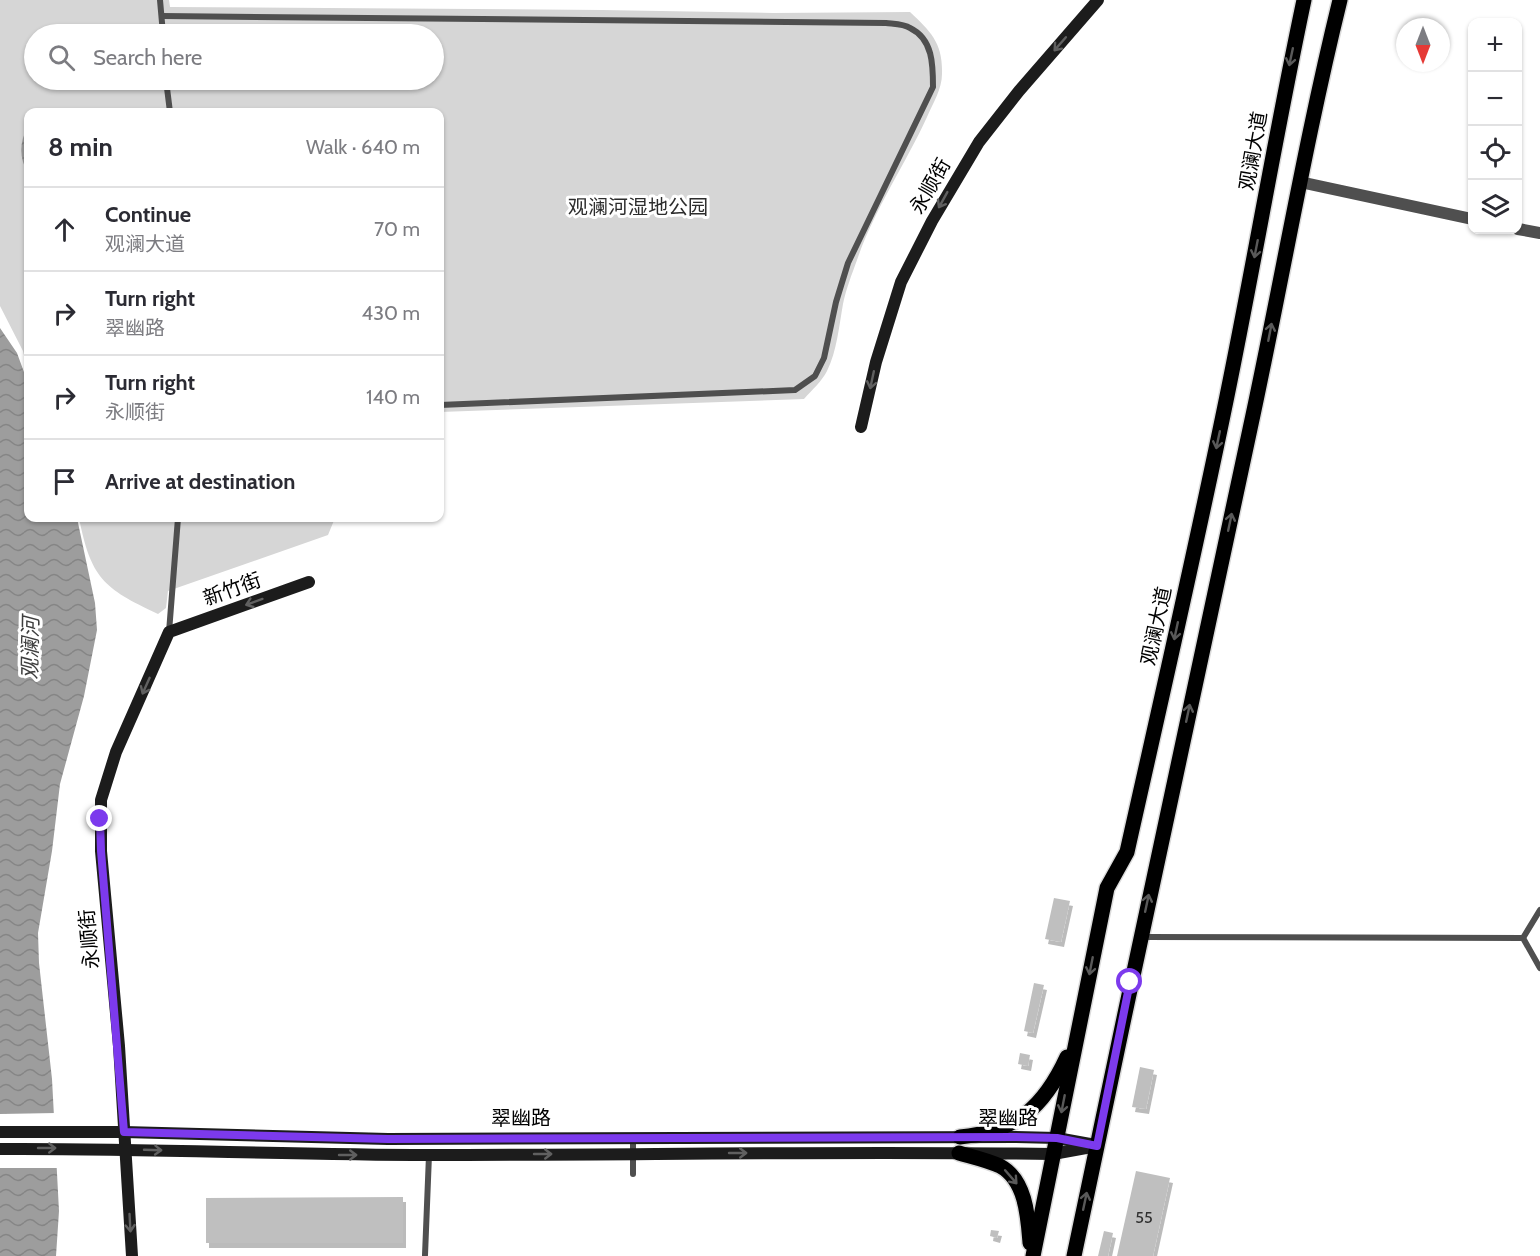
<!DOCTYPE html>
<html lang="en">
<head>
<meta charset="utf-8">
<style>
	body { margin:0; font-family:Cabin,"Noto Sans SC",sans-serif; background:#f2f2f3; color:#2b2b33 }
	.controls { position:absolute; right:18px; top:18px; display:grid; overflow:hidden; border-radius:12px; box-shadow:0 2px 4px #0004 }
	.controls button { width:54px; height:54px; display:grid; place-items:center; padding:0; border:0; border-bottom:2px solid #e1e1e2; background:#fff; color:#2b2b33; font:30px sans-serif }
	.compass { position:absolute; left:1396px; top:18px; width:54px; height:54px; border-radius:50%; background:#fff; box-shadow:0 2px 4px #0004; rotate:180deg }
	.stop { position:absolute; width:18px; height:18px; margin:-14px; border:4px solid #7c3aed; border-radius:50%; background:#fff }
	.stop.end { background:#7c3aed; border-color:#fff; box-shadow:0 2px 6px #0008 }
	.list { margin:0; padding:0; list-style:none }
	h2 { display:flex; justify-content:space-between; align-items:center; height:78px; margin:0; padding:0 24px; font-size:26px }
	h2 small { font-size:20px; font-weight:400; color:#7c7c81 }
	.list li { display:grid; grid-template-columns:39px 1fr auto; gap:18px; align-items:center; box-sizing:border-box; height:84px; padding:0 24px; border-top:2px solid #e1e1e2 }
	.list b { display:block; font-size:22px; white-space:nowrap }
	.list p { margin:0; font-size:20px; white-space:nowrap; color:#7c7c81 }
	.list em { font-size:20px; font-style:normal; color:#7c7c81 }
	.icon { flex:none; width:33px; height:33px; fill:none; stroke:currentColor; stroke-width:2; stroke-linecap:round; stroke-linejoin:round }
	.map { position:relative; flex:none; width:1540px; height:1256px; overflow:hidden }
	.search { position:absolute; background:#fff; box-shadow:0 2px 4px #0004; left:24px; top:24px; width:420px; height:66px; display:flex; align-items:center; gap:15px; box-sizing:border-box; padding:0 21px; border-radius:33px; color:#7c7c81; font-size:22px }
	.panel { position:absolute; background:#fff; box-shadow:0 2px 4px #0004; left:24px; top:108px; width:420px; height:414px; border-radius:12px }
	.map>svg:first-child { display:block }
	.park { fill:#d6d6d6; fill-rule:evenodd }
	.water { fill:url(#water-waves) }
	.pier { fill:#fff }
	.building { fill:#bfbfbf; filter:url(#shadow) }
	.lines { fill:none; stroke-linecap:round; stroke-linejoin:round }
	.primary-casing { stroke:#dbdbdb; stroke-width:18 }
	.lane { stroke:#4f4f4f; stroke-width:6 }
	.street { stroke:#4f4f4f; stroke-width:12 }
	.secondary { stroke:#1c1c1c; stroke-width:12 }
	.primary { stroke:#000; stroke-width:15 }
	.oneway { stroke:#606060 }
	.oneway2 { stroke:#595959 }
	.route { stroke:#7c3aed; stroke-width:8 }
	.labels { text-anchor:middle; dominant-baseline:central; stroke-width:6; stroke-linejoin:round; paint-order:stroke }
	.number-label { font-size:16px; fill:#303030 }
	.street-label { font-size:20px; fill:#000; stroke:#fff }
	.park-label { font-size:20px; fill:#2d2d2d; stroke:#fff }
	.water-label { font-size:21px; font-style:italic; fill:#3e3e3e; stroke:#fff }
</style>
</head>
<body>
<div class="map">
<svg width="1540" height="1256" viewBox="0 0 1540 1256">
	<defs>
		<pattern id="water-waves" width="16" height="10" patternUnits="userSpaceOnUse" patternTransform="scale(1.5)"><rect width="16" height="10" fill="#9d9d9d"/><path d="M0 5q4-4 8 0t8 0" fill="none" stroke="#858585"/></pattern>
		<filter id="shadow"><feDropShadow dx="3" dy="5" stdDeviation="0" flood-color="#0004"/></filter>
	</defs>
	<rect width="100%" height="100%" fill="#fff"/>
	<g class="park">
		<path d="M0,0H169L170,7L602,10L773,13L910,12C931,32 943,43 942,74C942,89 933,103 927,117C905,165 874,210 857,260C852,274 846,289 843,304C839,326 837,351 827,371C822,381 812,390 804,399L440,412V112H28V372L23,351L0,306ZM34,34H434V80H34Z"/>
		<path d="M79,518H335L328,535L168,591L166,608L158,614C103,588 91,578 79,518Z"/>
	</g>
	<g class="water">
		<path d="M28,126V174C19,157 19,143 28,126Z"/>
		<path d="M0,328L17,353L28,383V518H77L95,603L97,630L84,696L60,784L52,851L38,933L39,963L52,1079L59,1211L56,1256H0Z"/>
	</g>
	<path class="pier" d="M56,1113L59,1168H0V1114Z"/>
	<g class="building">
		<path d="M1054,898L1070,901L1061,942L1045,939Z"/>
		<path d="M1034,983L1044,985L1033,1033L1024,1031Z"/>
		<path d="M1020,1053L1030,1055L1028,1066L1018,1064Z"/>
		<path d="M1140,1067L1154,1070L1146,1109L1132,1107Z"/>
		<path d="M1136,1171L1170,1178L1153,1256H1117Z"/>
		<path d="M403,1197V1243H206V1198Z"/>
		<path d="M991,1230L999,1231L997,1238L990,1236Z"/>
		<path d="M1104,1231L1113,1233L1108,1256H1098Z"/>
	</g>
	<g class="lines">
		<g class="primary-casing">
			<g id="primary">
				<path d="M960,1137C1016,1132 1044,1107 1067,1057"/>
				<path d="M959,1153C973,1157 987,1160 1000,1166C1026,1180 1028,1217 1030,1243"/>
				<path d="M1033,1256L1107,888L1127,852C1161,700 1196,548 1227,396C1254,264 1276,132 1304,0"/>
				<path d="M1074,1256C1131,980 1192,705 1250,429C1281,286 1305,142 1340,0"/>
			</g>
		</g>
		<g class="lane">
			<path d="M160,0L163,34"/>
			<path d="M162,16L886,23C894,24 904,24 910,28C933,39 933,65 933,87L848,263L836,302L824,358L815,376L795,390L440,405"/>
			<path d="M166,80L170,112"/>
			<path d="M169,632L178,518"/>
			<path d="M1143,937L1523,938L1540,910"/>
			<path d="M1523,938L1540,968"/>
			<path d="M633,1138V1174"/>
			<path d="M425,1255L429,1155"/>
		</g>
		<g class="street">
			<path d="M1300,182L1472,219"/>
			<path d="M1518,229L1540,233"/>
		</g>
		<g class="secondary">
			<path d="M861,427L876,362L901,282L932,221L979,142L1019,91L1098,0"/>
			<path d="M0,1132H124L388,1139L1015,1137L1057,1138L1090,1144"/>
			<path d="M0,1149C143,1148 286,1155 429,1155C637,1155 845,1151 1053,1154L1097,1146"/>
			<path d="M132,1256L119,1046L101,851V800L116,752L169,632L309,582"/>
		</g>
		<use href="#primary" class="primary"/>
	</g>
	<defs><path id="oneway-shaft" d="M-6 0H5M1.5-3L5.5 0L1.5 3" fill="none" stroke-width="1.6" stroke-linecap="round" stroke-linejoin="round" transform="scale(1.5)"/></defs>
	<g class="oneway">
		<use href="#oneway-shaft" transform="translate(1060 44) rotate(131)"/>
		<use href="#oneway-shaft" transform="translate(943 200) rotate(119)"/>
		<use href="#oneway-shaft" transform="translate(872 380) rotate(102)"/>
		<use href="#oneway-shaft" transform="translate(254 602) rotate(160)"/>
		<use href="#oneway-shaft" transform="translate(146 686) rotate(114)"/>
		<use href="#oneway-shaft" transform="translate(47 1148)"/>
		<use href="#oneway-shaft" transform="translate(153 1150) rotate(2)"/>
		<use href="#oneway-shaft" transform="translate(738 1153)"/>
		<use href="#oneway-shaft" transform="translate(543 1154)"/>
		<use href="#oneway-shaft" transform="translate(348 1155)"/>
		<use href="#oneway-shaft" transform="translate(130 1223) rotate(87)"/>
	</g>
	<g class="oneway2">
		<use href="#oneway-shaft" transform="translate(1291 57) rotate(102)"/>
		<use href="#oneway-shaft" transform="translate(1256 249) rotate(101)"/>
		<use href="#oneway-shaft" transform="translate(1270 332) rotate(-79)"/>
		<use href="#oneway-shaft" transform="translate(1218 440) rotate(102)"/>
		<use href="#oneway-shaft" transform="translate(1230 522) rotate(-78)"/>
		<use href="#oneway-shaft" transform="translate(1176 631) rotate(102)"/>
		<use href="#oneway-shaft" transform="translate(1188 713) rotate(-78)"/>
		<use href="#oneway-shaft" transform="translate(1147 903) rotate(-78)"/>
		<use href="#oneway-shaft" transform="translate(1091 966) rotate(101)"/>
		<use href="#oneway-shaft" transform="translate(1063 1104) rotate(101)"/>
		<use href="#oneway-shaft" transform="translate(1011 1177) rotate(49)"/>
		<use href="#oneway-shaft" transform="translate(1085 1201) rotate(-78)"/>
	</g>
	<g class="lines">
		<path class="route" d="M100,819L101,851L124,1132L388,1139L1015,1137L1057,1138L1097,1146L1130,982"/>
	</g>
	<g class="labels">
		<g class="number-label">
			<text x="1144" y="1217">55</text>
		</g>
		<g class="street-label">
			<text transform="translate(1253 151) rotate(-80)">观澜大道</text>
			<text transform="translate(930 186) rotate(-60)">永顺街</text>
			<text transform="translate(232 589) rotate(-20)">新竹街</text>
			<text transform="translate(1156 626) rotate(-78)">观澜大道</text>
			<text transform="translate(89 939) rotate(-95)">永顺街</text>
			<text x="521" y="1118">翠幽路</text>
			<text x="1008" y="1118">翠幽路</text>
		</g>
		<g class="park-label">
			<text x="638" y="207">观澜河湿地公园</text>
		</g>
		<g class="water-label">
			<text transform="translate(30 648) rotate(-89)">观澜河</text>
		</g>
	</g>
</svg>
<div class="controls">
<button>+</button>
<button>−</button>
<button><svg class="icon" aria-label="locate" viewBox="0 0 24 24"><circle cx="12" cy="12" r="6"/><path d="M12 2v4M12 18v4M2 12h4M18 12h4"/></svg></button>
<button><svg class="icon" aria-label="layers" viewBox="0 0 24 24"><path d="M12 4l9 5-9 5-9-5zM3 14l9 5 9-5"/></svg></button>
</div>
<svg class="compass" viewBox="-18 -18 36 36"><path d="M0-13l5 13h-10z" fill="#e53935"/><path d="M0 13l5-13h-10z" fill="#7c7c81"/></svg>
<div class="stop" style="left:1130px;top:982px"></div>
<div class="stop end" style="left:100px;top:819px"></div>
<div class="search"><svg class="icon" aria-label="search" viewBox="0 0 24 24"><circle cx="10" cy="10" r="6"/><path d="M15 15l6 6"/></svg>Search here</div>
<section class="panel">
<h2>8 min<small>Walk · 640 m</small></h2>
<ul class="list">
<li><svg class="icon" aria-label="ahead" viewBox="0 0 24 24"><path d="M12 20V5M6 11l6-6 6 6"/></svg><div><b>Continue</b><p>观澜大道</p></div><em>70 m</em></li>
<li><svg class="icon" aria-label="right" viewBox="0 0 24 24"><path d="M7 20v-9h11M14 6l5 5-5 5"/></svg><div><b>Turn right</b><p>翠幽路</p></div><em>430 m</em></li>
<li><svg class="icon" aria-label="right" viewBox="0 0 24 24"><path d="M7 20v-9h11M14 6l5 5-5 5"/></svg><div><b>Turn right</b><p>永顺街</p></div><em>140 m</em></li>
<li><svg class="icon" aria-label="arrive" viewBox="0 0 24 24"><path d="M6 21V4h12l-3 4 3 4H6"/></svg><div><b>Arrive at destination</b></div></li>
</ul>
</section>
</div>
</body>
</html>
